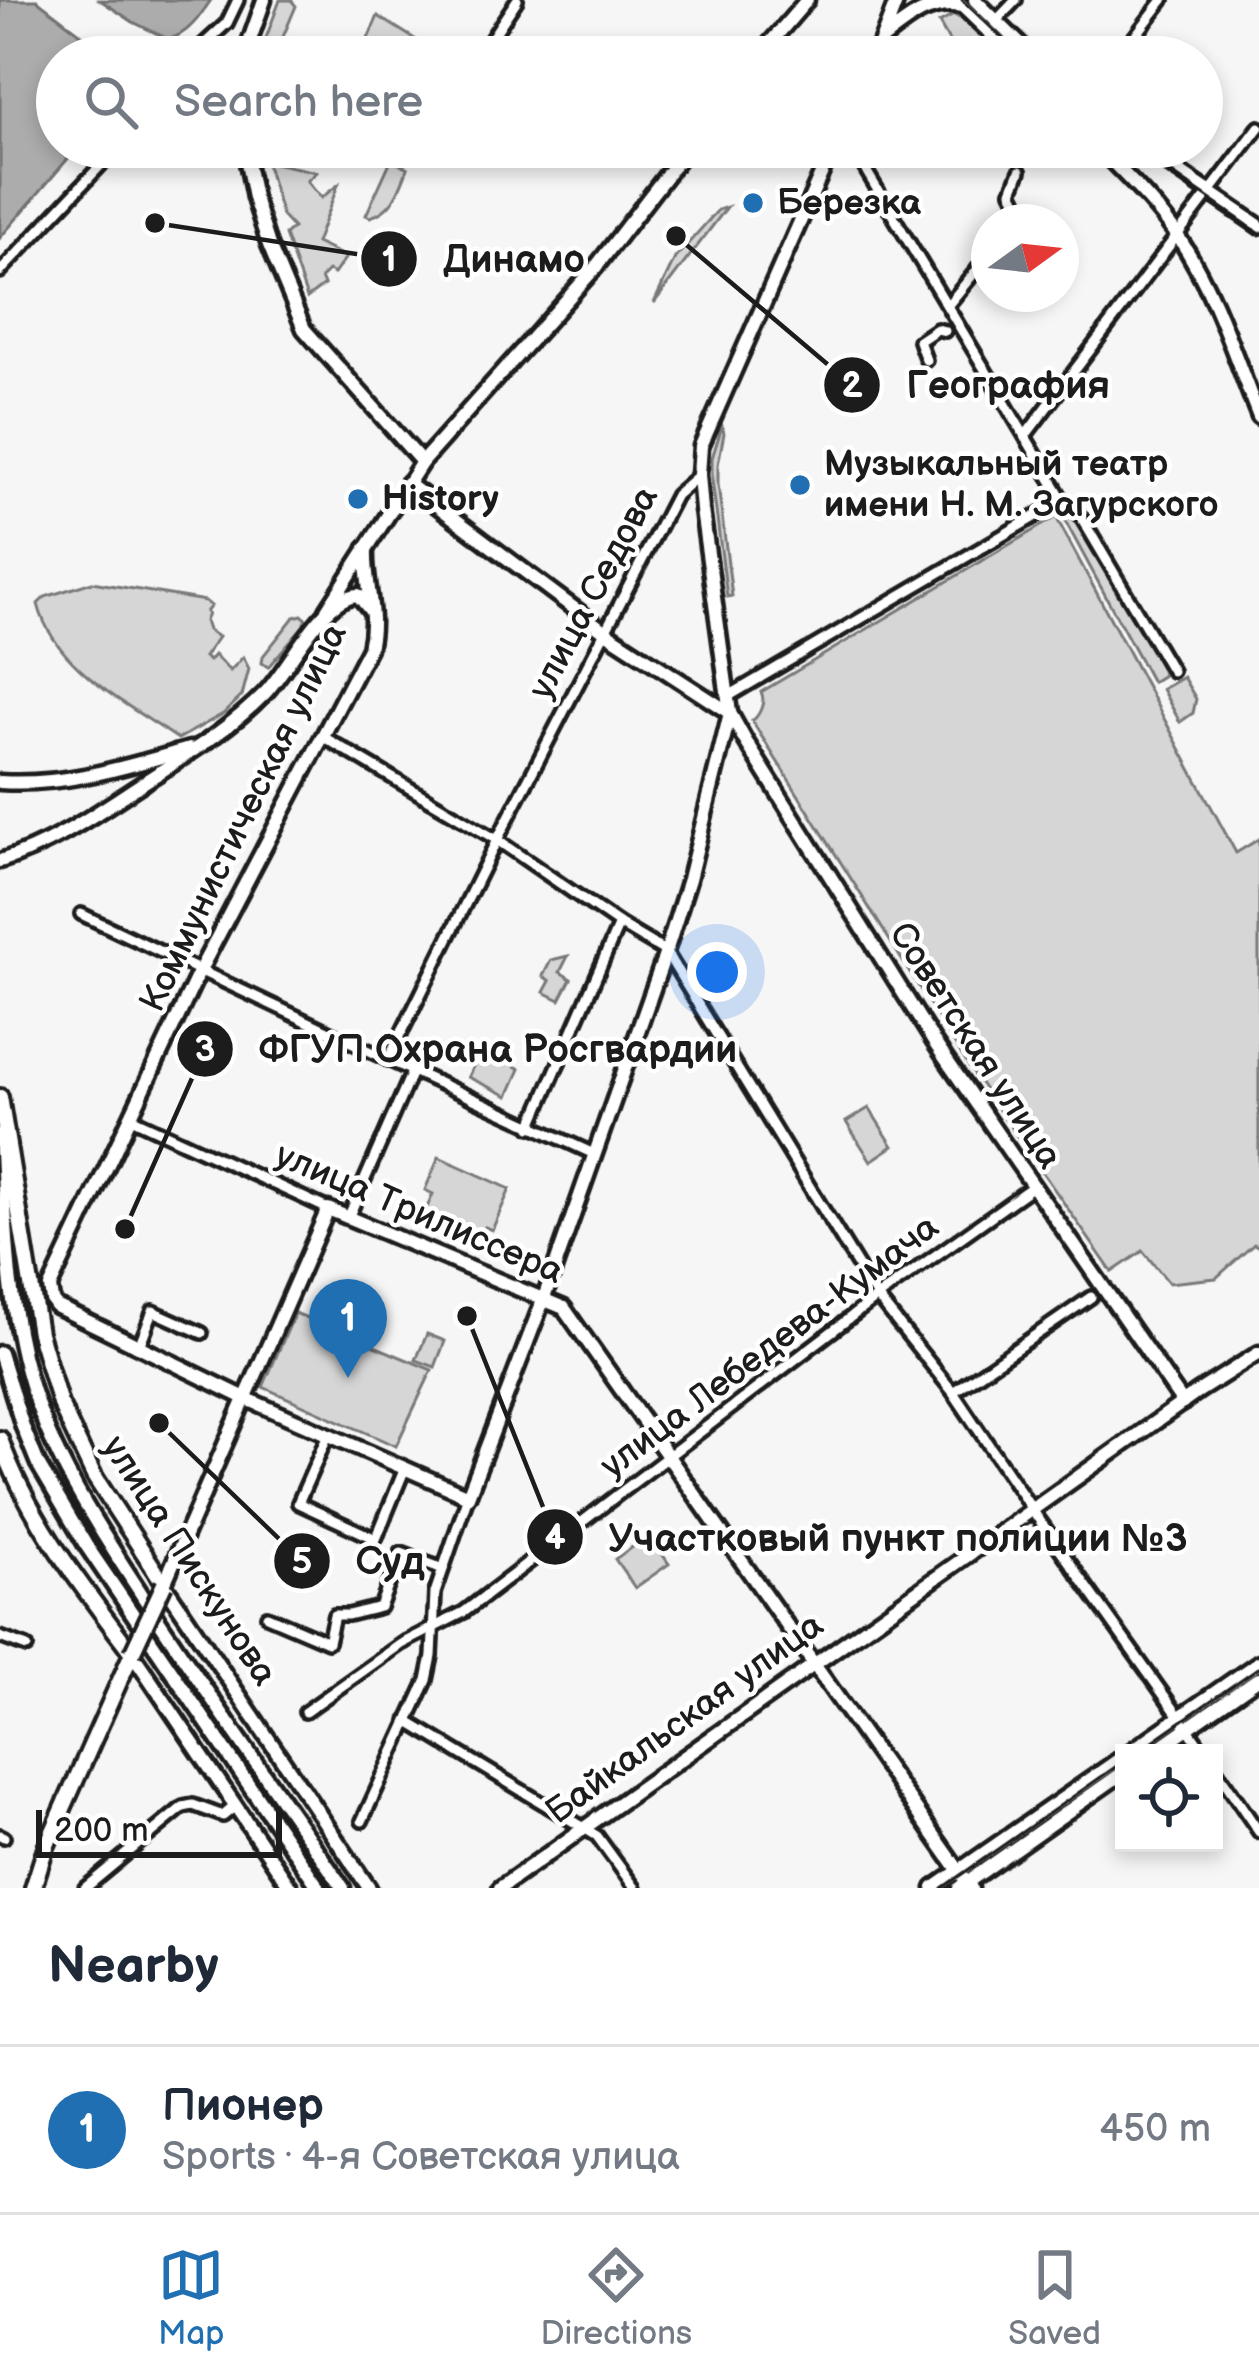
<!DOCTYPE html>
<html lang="en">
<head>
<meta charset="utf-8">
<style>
	body { margin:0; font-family:"Balsamiq Sans",sans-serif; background:#f6f6f7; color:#1f2937 }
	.controls { position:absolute; right:36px; bottom:36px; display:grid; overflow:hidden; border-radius:0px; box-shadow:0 6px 18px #0003 }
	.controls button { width:108px; height:108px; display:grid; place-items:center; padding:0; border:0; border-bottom:3px solid #e0e1e3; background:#fff; color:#1f2937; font:60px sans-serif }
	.compass { position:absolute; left:971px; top:204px; width:108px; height:108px; border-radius:50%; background:#fff; box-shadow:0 6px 18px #0003; rotate:75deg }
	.scale { position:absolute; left:36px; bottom:30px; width:246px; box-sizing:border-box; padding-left:12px; border:6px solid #1c1c1c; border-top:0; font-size:33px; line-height:42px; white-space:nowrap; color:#1c1c1c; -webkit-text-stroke:9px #fff; paint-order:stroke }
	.you { position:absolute; left:717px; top:972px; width:42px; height:42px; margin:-30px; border:9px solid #fff; border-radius:50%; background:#1a73e8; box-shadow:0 0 0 18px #1a73e833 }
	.badge { display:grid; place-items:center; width:78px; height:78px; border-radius:50%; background:#1f6fb2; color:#fff; font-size:39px; font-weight:700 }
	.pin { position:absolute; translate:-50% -99px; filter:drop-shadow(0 3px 6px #0008) }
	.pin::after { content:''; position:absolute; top:63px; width:42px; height:36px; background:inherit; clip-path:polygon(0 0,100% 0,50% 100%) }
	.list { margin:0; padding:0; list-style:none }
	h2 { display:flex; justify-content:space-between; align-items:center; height:156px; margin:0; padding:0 48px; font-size:51px }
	h2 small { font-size:39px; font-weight:400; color:#747a83 }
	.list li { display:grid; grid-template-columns:78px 1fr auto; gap:36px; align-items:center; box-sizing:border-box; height:168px; padding:0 48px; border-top:3px solid #e0e1e3 }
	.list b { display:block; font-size:45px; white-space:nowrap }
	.list p { margin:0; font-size:39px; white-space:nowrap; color:#747a83 }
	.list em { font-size:39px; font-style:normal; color:#747a83 }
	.icon { flex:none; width:66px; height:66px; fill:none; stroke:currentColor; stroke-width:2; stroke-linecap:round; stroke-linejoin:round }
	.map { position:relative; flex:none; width:1259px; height:1888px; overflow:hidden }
	.search { position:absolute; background:#fff; box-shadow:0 6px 18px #0003; left:36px; right:36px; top:36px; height:132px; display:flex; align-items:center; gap:30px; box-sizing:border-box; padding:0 42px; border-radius:66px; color:#747a83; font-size:45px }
	.sheet { height:324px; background:#fff }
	nav { display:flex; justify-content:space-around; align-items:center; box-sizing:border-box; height:168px; border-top:3px solid #e0e1e3; background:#fff; font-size:33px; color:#747a83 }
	nav a { display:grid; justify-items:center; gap:6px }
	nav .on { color:#1f6fb2 }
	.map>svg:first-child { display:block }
	.green { fill:#d6d6d6; stroke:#797979; stroke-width:3 }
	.water { fill:#acacac; stroke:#727272; stroke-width:3 }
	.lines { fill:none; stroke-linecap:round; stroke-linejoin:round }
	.street-casing { stroke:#1c1c1c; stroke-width:18 }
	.secondary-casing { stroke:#1c1c1c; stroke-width:21 }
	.primary-casing { stroke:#1c1c1c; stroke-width:22 }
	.street { stroke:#fff; stroke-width:9 }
	.secondary { stroke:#fff; stroke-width:12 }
	.primary { stroke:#fff; stroke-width:14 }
	.tram { stroke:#1c1c1c; stroke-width:3 }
	.primary-bridge-casing { stroke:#1c1c1c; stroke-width:22; stroke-linecap:butt }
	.primary-bridge { stroke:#fff; stroke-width:14 }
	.poi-dot { fill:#1f6fb2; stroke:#fff; stroke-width:4.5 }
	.labels { text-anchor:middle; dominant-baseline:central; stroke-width:9; stroke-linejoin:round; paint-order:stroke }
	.poi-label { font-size:36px; font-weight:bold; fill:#1c1c1c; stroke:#fff; text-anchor:start }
	.street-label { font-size:36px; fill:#1c1c1c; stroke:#fff }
	.leader { fill:none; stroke:#1c1c1c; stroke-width:4.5 }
	.callout-dot { fill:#1c1c1c; stroke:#fff; stroke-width:4.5 }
	.mark-label { font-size:36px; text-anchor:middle; font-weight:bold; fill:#fff }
	.callout-label { font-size:39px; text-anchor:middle; font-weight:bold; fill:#1c1c1c; stroke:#fff; stroke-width:9; stroke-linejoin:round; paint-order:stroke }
</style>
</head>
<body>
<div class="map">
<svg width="1259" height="1888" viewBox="0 0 1259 1888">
	<rect width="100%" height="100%" fill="#f6f6f6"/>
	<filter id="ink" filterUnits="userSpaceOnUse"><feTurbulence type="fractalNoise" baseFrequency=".00833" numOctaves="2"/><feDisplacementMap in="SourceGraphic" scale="24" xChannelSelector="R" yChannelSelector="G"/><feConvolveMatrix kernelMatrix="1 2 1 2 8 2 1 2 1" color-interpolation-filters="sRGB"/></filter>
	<g filter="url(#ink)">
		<g class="green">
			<path d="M280,0H291L296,6L280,44L268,57H259Z"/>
			<path d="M954,15L972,25L1001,57H958L939,23Z"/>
			<path d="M378,16L418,41L409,57H360Z"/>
			<path d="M391,160L408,168C399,190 394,210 370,217L366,215Z"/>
			<path d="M269,162L317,172L307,181L321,198L338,185L316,243L346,257L334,274L328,271L321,278L324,285L307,298L285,235L293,228L282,216L267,165Z"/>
			<path d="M727,207L654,303L675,258L718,210Z"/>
			<path d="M722,426L724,433L718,465V484L732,596L727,597L712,480V458Z"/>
			<path d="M1064,511C1104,545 1136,620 1161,667L1163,675L1152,682L1062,515Z"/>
			<path d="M1056,517L1236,853L1259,839V1247L1254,1244L1216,1278L1169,1283L1143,1251L1112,1272L973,1073L752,721C760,715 766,701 761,692Z"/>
			<path d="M92,582L205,601L211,606L206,612L208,614L205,621L208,630L218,637L204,657L209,661L214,655L230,671L243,657L249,669L242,696L223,714L178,739C128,704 54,668 38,604L45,597Z"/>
			<path d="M302,615L306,619L304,625L268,667L262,663L263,656L294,617Z"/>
			<path d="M1183,677L1196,699L1193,713L1180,722L1162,689Z"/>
			<path d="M568,956L560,972L571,979L560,1000L544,992L550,981L543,976L551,960Z"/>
			<path d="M482,1048L520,1069L508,1096L468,1077Z"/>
			<path d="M869,1108L893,1146L871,1161L846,1122Z"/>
			<path d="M439,1157L510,1189L492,1230L485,1227L482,1234L471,1230L466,1239L422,1219L433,1194L425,1190Z"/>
			<path d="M295,1313L432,1370L396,1446L263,1387Z"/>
			<path d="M427,1334L445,1341L435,1367L416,1360Z"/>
			<path d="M649,1535L669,1564L635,1588L615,1559Z"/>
		</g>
		<g class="water">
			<path d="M0,0H37L111,57H57V147H78L0,238Z"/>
			<path d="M100,0H211C201,15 187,36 168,39L133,22Z"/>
		</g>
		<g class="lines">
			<g class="street-casing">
				<g id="street">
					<path d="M996,21L1016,0"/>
					<path d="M190,57L227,23L238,0"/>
					<path d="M228,57L248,45"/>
					<path d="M479,57L517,0"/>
					<path d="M1119,57L1163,0"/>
					<path d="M852,147L1063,500L1081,517L1172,671"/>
					<path d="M1013,222L1019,205L1012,191L1020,171"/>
					<path d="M0,272L118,147"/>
					<path d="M948,305L989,255"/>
					<path d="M926,360L919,341L937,329L945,331"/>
					<path d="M1025,436L1259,127"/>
					<path d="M727,697L1063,500"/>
					<path d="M322,736L497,840L619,924L666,952L877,1297L953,1392L1033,1511L1205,1753"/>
					<path d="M81,914L393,1062L594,1154"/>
					<path d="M388,1060L497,840L676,495L699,475"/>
					<path d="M131,1118L328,1209"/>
					<path d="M531,1127L619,924"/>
					<path d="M348,1218L412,1072"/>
					<path d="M139,1346L153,1311L202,1333"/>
					<path d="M953,1392L1091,1297"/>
					<path d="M328,1435L298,1503L376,1539L405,1468"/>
					<path d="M267,1616L328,1642L334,1615H348L380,1607L401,1553L443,1569"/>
					<path d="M0,1637L27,1647"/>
					<path d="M305,1712L401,1644L464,1612L877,1297L1032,1187"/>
					<path d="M407,1721L597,1836L635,1888"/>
					<path d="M1214,1766L1259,1832"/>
					<path d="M362,1821L427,1680L432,1656L435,1593L468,1496"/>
					<path d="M0,1835L4,1837"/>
					<path d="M85,1888L183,1807L193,1805L223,1816L235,1806"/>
				</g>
			</g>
			<g class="secondary-casing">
				<g id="secondary">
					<path d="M975,0L1033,57"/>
					<path d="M957,1L1015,57"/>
					<path d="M884,38C908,19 931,0 962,6"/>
					<path d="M244,57L264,0"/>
					<path d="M758,57L807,0"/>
					<path d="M875,57L897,0"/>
					<path d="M244,147L254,198L269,245L304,329L422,462"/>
					<path d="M1098,147C1126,176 1156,204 1179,238C1215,292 1235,357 1259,417"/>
					<path d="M1143,147L1259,226"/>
					<path d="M407,483L607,633L730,713L745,740L934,1042L1183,1403"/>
					<path d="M366,548C364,583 378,613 369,648L200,970L50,1287L52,1300L56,1306L247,1399L468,1496L544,1298L666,952L689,879L730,713L702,510L699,475L701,446L833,147"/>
					<path d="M327,610L422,462L595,268L688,147"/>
					<path d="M0,782C67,786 125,767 189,749"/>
					<path d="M0,861C55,844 98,812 146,781C188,754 231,728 265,693C290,667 323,596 358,595L370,610"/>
					<path d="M1,1134C6,1216 6,1299 29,1378C51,1457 98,1527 142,1595C207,1694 276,1791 343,1888"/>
					<path d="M0,1353L23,1427L38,1464L86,1545L319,1888"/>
					<path d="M132,1653L291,1888"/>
					<path d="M1128,1753L1259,1662"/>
					<path d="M1152,1753L1259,1678"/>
					<path d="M369,1888L164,1584L328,1209L564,1308L971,1888"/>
					<path d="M500,1888L1199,1391L1259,1353"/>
					<path d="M934,1888L1124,1756"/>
					<path d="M959,1888L1124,1772"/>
				</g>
			</g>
			<g class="primary-casing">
				<g id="primary">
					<path d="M0,1097L39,1333L60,1404L94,1476L164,1584"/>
					<path d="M0,1439C27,1517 83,1588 132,1653L46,1847L33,1888"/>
				</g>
			</g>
			<use href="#street" class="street"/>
			<use href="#secondary" class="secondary"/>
			<use href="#primary" class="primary"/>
			<g class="tram">
				<path d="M962,0L1022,57"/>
				<path d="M1134,147L1259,233"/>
				<path d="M1136,1753L1259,1667"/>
				<path d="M942,1888L1124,1761"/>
			</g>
			<g class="primary-bridge-casing">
				<path id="primary-bridge" d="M132,1653L164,1584"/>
			</g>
			<use href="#primary-bridge" class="primary-bridge"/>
		</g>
	</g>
	<g class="poi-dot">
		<circle cx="753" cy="203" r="12"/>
		<circle cx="800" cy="485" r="12"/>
		<circle cx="358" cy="499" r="12"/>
	</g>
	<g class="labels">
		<g class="poi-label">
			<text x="777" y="203">Березка</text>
			<text x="824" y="464">Музыкальный театр<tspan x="824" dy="41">имени Н. М. Загурского</tspan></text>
			<text x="382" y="499">History</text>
		</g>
		<g class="street-label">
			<text transform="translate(594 593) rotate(-62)">улица Седова</text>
			<text transform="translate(244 818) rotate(-64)">Коммунистическая улица</text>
			<text transform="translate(975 1046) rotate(57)">Советская улица</text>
			<text transform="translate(419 1214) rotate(23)">улица Трилиссера</text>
			<text transform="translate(770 1347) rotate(-37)">улица Лебедева-Кумача</text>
			<text transform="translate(189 1561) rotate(57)">улица Пискунова</text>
			<text transform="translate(685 1719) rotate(-36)">Байкальская улица</text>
		</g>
	</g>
	<path class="leader" d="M155 223L389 259M676 236L852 385M125 1229L205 1049M467 1316L555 1537M159 1423L302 1561"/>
	<g class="callout-dot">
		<circle cx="155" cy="223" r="12"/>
		<circle cx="676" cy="236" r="12"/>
		<circle cx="125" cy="1229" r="12"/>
		<circle cx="467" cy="1316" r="12"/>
		<circle cx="159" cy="1423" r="12"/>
		<circle cx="389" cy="259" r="30"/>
		<circle cx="852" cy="385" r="30"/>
		<circle cx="205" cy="1049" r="30"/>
		<circle cx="555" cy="1537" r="30"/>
		<circle cx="302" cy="1561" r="30"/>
	</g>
	<g class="mark-label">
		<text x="389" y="271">1</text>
		<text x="852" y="397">2</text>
		<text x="205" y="1061">3</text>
		<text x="555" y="1549">4</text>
		<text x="302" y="1573">5</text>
	</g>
	<g class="callout-label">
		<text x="514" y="272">Динамо</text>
		<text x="1008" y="398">География</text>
		<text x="498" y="1062">ФГУП Охрана Росгвардии</text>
		<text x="898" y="1551">Участковый пункт полиции №3</text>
		<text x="390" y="1574">Суд</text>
	</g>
</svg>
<div class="controls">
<button><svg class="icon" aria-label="locate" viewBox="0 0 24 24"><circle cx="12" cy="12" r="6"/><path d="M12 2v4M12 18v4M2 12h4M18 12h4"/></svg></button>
</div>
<svg class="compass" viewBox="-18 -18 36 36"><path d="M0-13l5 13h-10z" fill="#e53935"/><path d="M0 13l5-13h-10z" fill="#747a83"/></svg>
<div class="scale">200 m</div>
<div class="you"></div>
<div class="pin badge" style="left:348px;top:1378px">1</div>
<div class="search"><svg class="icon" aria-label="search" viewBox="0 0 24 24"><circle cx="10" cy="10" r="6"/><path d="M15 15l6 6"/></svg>Search here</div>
</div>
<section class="sheet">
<h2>Nearby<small></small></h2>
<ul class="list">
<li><span class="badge">1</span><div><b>Пионер</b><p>Sports · 4-я Советская улица</p></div><em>450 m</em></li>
</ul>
</section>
<nav>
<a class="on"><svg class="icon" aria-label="map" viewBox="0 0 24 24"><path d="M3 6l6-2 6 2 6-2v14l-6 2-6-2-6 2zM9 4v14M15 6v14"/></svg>Map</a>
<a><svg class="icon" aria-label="directions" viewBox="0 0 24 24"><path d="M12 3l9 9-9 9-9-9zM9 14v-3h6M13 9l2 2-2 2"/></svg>Directions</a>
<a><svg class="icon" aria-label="saved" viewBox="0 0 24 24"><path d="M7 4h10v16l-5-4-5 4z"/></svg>Saved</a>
</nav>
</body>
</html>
